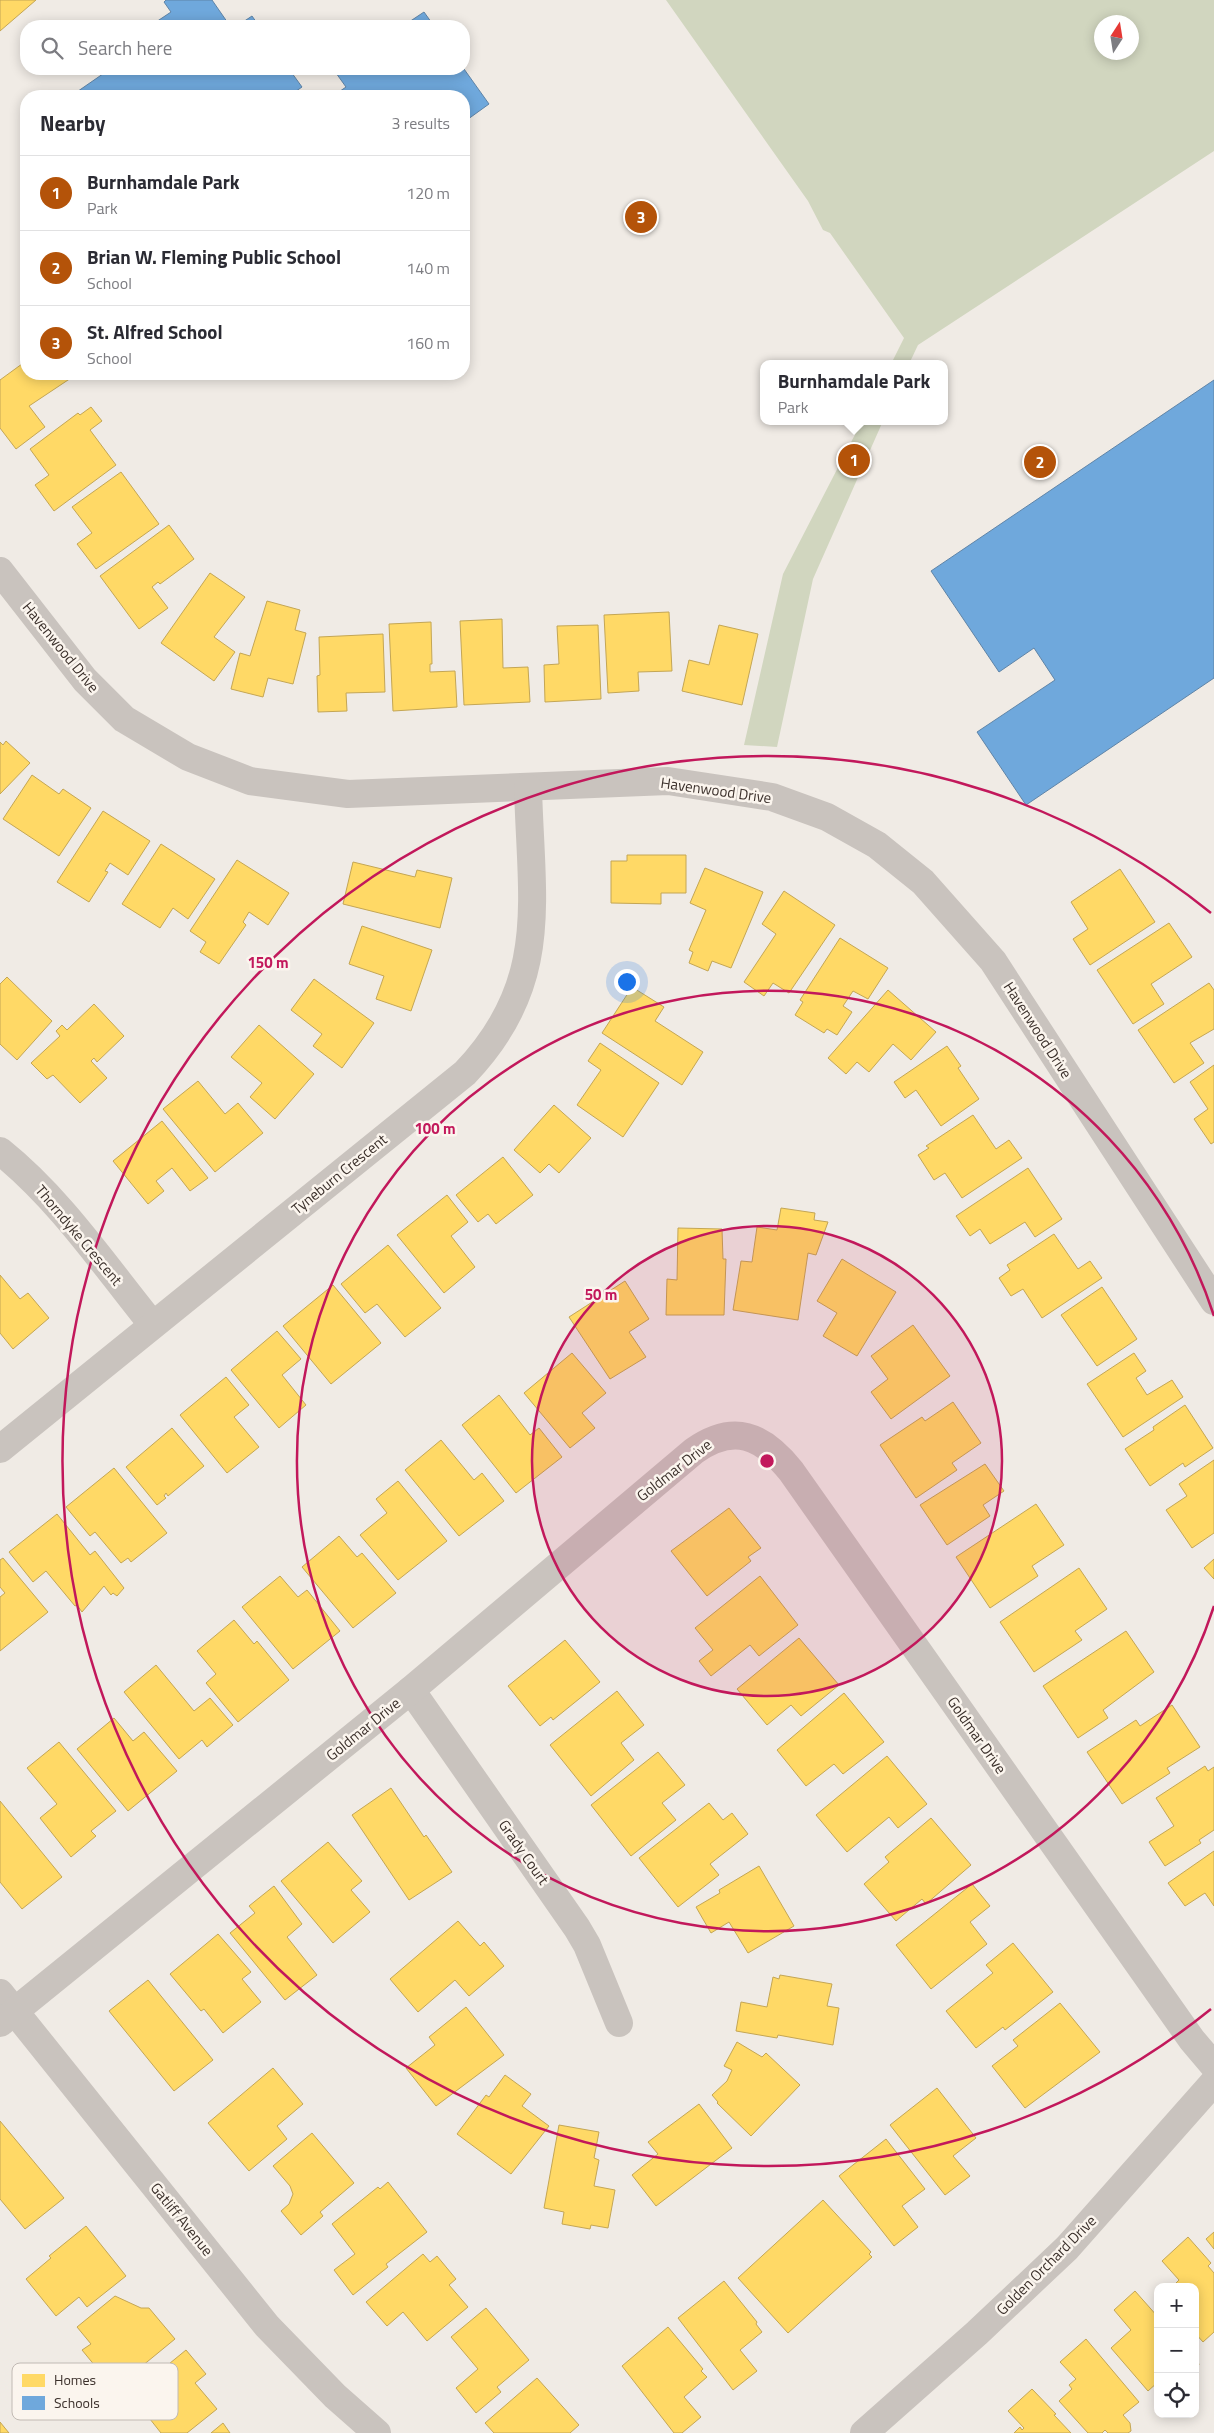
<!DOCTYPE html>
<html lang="en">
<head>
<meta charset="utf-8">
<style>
	body { margin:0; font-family:"Titillium Web",sans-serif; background:#f2f2f3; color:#2b2b33 }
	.controls { position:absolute; right:15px; bottom:15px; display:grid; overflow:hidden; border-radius:10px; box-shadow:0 2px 12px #0003 }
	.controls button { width:45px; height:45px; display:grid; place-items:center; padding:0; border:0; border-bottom:1px solid #e1e1e2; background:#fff; color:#2b2b33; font:25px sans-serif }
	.compass { position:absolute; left:1094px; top:15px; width:45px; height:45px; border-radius:50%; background:#fff; box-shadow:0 2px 12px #0003; rotate:12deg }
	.you { position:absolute; left:626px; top:981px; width:18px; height:18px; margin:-12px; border:4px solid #fff; border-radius:50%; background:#1a73e8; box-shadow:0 0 0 8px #1a73e833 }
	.badge { display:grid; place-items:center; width:32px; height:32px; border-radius:50%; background:#b45309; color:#fff; font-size:16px; font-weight:700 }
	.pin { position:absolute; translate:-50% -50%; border:2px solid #fff; box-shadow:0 1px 5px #0006 }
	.popup { position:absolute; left:760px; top:360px; width:188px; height:65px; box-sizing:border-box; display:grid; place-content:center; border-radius:10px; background:#fff; filter:drop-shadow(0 1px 4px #0005); font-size:16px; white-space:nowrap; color:#7c7c81 }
	.popup b { font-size:19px; color:#2b2b33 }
	.popup::after { content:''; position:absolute; left:50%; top:100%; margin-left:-10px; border:10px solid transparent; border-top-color:#fff }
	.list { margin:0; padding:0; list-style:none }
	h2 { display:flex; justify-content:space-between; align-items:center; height:65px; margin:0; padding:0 20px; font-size:21px }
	h2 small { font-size:16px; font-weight:400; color:#7c7c81 }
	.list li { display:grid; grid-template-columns:32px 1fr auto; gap:15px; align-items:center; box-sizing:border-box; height:75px; padding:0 20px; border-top:1px solid #e1e1e2 }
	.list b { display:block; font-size:19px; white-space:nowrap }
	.list p { margin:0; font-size:16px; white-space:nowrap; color:#7c7c81 }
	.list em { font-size:16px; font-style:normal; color:#7c7c81 }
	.icon { flex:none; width:28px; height:28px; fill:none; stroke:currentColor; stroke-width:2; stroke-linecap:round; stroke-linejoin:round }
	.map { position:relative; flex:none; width:1214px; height:2433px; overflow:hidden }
	.search { position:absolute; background:#fff; box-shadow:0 2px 12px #0003; left:20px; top:20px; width:450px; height:55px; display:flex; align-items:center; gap:12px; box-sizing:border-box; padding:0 18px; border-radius:20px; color:#7c7c81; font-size:19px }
	.panel { position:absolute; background:#fff; box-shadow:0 2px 12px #0003; left:20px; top:90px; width:450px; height:290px; border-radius:20px }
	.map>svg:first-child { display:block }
	.green { fill:#d1d6bf; fill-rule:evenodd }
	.homes { fill:#ffd966; stroke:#c4a654 }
	.schools { fill:#6fa8dc; stroke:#5f84a7 }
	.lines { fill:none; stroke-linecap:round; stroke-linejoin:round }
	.minor { stroke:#c9c3be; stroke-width:28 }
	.ring { fill:none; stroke:#c2185b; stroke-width:2.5 }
	.labels { text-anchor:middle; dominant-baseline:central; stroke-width:5; stroke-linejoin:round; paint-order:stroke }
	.street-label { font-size:15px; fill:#3b302b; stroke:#fbf5ee }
	.key { fill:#fbf5ee; stroke:#c1bab4; stroke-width:1 }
	.key-label { font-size:14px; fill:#3b302b }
	.centre { fill:#c2185b; stroke:#fbf5ee; stroke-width:2.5 }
	.ring-label { font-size:15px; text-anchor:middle; font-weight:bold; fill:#c2185b; stroke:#fbf5ee; stroke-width:5; stroke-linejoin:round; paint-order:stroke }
</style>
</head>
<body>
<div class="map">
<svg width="1214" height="2433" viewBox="0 0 1214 2433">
	<rect width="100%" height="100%" fill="#f0ebe5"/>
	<g class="green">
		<path d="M666,0H1214V151L918,345L909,364H891L904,338L830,233L823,230L808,201ZM1102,22H1132V52H1102Z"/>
		<path d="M862,421H883L813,579L777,747L744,745L783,574Z"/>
	</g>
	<g class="homes">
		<path d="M0,0H36L0,31Z"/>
		<path d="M26,361V374H77L29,406L45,427L16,449L0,428V380Z"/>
		<path d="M91,407L102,421L90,430L116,465L54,511L35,485L49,475L30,449L78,413L80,415Z"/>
		<path d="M121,472L159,524L96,569L77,544L92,533L72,507Z"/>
		<path d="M169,525L194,559L160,584L158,582L152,587L168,608L139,629L100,576Z"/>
		<path d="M210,573L245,597L214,637L235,652L214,681L161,643Z"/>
		<path d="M267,601L300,610L295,630L306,633L293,684L268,678L263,697L231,689L240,653L250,656Z"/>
		<path d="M669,612L672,671L638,672L639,691L608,693L604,615Z"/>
		<path d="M502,619L503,668L528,667L530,702L464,705L460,621Z"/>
		<path d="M431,622L432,664H430V672L455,671L457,707L393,711L389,624Z"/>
		<path d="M598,625L601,699L545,702L544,665L559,664L557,626Z"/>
		<path d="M719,625L758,634L742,705L682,691L689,660L709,665Z"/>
		<path d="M383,634L385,692L346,693L347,711L318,712L317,676L320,675L319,637Z"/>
		<path d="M6,741L30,763L0,794V742L3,745Z"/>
		<path d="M32,775L59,794L63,789L91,808L59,856L3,819Z"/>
		<path d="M103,811L150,841L128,875L110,863L105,871L108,872L89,902L57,882Z"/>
		<path d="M161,844L215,879L188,919L173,908L160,928L122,904Z"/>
		<path d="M627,855H686V893H661V904L611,903V861H627Z"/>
		<path d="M237,860L289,893L268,925L249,912L243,922L246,925L219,964L200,952L206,942L190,931Z"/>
		<path d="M353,862L415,877L417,870L452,878L440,928L343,904Z"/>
		<path d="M705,868L763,892L731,968L712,961L708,971L689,963L693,952L689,950L706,910L690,903Z"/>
		<path d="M1120,869L1155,922L1090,965L1073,939L1088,929L1071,902Z"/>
		<path d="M784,891L835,925L789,993L773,983L764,996L744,982L776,934L762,924Z"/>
		<path d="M1169,923L1192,957L1151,984L1164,1004L1133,1024L1097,970Z"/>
		<path d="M362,926L432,950L411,1011L376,999L384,976L349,964Z"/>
		<path d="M840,938L888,968L868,999L853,991L843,1006L852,1012L837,1035L827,1029L824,1033L795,1015L803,1002L800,1000Z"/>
		<path d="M7,977L52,1021L17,1060L0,1044V984Z"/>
		<path d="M314,979L374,1023L342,1068L313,1046L322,1034L291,1010Z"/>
		<path d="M1209,983L1214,990V1029L1190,1043L1204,1063L1174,1083L1138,1030Z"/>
		<path d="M632,987L664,1007L655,1021L703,1052L682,1085L602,1033Z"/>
		<path d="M888,990L936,1032L911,1060L893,1044L869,1072L857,1062L846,1074L828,1058Z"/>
		<path d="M94,1004L124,1036L97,1062L94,1058L91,1061L107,1078L80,1103L53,1075L47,1079L31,1063L60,1036L56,1031L62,1025L67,1030Z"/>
		<path d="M259,1025L314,1074L275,1119L250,1097L262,1083L231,1057Z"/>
		<path d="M600,1043L659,1083L623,1137L577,1105L601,1070L588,1061Z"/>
		<path d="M947,1046L961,1066L958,1068L979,1099L941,1126L916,1090L905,1098L894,1082Z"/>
		<path d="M1214,1065V1142L1211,1144L1194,1119L1208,1109L1190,1082Z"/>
		<path d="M198,1081L225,1114L238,1103L263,1133L215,1172L163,1109Z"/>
		<path d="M554,1105L591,1138L559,1173L549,1164L540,1173L514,1150Z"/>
		<path d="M973,1115L996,1149L1009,1140L1022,1158L962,1198L945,1173L934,1180L918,1155L929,1148L926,1146Z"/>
		<path d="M162,1121L208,1178L190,1191L172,1168L156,1181L164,1191L148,1204L113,1161Z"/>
		<path d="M503,1157L533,1195L496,1224L488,1214L478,1222L456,1195Z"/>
		<path d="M1028,1168L1062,1219L1035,1237L1025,1222L990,1244L980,1229L970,1236L956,1216Z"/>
		<path d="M447,1195L468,1222L451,1236L475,1267L444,1293L397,1235Z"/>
		<path d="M781,1208L815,1213L814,1220L828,1222L816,1255L808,1253L798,1320L733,1310L741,1261L752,1262L757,1227L777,1230Z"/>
		<path d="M678,1228L722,1229L723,1259H726L724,1315H666L667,1279L677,1280Z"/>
		<path d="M1054,1234L1078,1269L1090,1261L1102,1278L1042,1318L1023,1289L1011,1296L999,1278L1010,1270L1007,1265Z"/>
		<path d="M388,1245L441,1308L405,1337L377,1304L365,1313L341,1284Z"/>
		<path d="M842,1259L896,1292L857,1356L823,1336L837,1313L817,1301Z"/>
		<path d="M0,1275L20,1299L28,1293L49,1318L13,1349L0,1333Z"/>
		<path d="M625,1281L649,1319L629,1332L646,1357L610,1379L569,1317Z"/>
		<path d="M333,1285L381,1343L331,1384L283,1326Z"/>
		<path d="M1102,1287L1137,1339L1097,1366L1061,1315Z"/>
		<path d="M913,1325L950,1376L891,1419L871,1392L888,1379L871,1356Z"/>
		<path d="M277,1331L301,1359L282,1375L306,1405L279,1428L231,1370Z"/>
		<path d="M572,1353L606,1393L582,1413L595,1428L570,1448L524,1393Z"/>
		<path d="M1134,1353L1146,1371L1136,1378L1147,1395L1172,1380L1183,1397L1123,1437L1087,1384Z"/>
		<path d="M226,1377L249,1405L234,1417L259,1447L227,1473L180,1415Z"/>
		<path d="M499,1395L530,1435L539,1428L562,1457L516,1493L462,1425Z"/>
		<path d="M953,1402L981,1443L952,1463L957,1470L916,1498L880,1445L922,1417L925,1421Z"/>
		<path d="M1185,1405L1213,1448L1185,1467L1183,1463L1150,1486L1125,1449L1154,1430L1153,1427Z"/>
		<path d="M172,1428L204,1466L168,1496L166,1493L164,1496L166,1498L157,1505L126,1467Z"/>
		<path d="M441,1440L474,1480L482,1473L504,1501L459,1536L405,1470Z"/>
		<path d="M1214,1460V1533L1192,1548L1166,1510L1187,1496L1179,1484Z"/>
		<path d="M985,1464L1004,1491L983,1505L990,1516L947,1545L920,1505Z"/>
		<path d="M114,1468L167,1533L131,1562L128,1558L121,1563L95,1532L90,1536L66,1507Z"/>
		<path d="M398,1481L447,1541L398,1580L360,1535L387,1513L376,1499Z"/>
		<path d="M1036,1504L1064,1545L1032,1566L1038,1576L990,1608L956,1557Z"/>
		<path d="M729,1508L761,1548L748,1557L751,1561L707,1596L671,1551Z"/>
		<path d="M57,1514L90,1555L95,1551L124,1588L117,1596L113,1593L111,1595L104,1586L82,1612L77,1605L75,1606L46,1571L33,1582L9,1552Z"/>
		<path d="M339,1536L357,1557L362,1553L396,1593L353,1628L302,1567Z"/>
		<path d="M3,1558L48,1612L0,1651V1597L5,1593L0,1587V1560Z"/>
		<path d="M1214,1559V1579L1204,1568Z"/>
		<path d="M1079,1568L1107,1609L1075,1631L1082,1640L1034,1672L1000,1622Z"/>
		<path d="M280,1576L298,1597L307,1590L340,1631L293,1669L242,1607Z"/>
		<path d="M760,1576L798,1625L759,1656L750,1645L711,1676L699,1661L713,1650L695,1628Z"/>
		<path d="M234,1620L254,1644L257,1641L289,1680L238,1722L206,1683L216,1674L197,1651Z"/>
		<path d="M1126,1631L1154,1672L1103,1710L1108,1718L1078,1738L1043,1686Z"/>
		<path d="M799,1638L839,1685L801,1716L791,1705L767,1725L737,1689Z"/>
		<path d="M565,1640L600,1682L553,1720L551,1717L540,1726L508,1686Z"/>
		<path d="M156,1665L194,1711L210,1698L233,1725L207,1747L202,1740L179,1759L124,1692Z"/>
		<path d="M617,1691L644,1725L621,1743L634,1760L591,1796L550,1745Z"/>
		<path d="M844,1693L884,1742L843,1774L834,1764L806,1786L777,1750Z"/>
		<path d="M1172,1705L1200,1747L1167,1768L1170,1773L1122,1804L1087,1752L1136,1720L1140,1726Z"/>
		<path d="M114,1718L133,1741L144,1732L177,1771L128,1811L77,1749Z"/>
		<path d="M59,1742L116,1811L91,1831L96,1836L71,1857L40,1818L57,1804L27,1768Z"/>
		<path d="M658,1752L685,1785L662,1803L676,1820L631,1856L591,1805Z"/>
		<path d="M887,1756L927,1804L898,1828L889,1817L847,1852L816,1815Z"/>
		<path d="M1205,1766L1208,1771L1214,1767V1830L1199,1840L1201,1843L1165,1866L1149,1842L1174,1826L1156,1798Z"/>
		<path d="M391,1788L424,1837L426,1835L452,1872L409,1900L352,1815Z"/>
		<path d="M0,1801L62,1877L22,1909L0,1882Z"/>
		<path d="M709,1803L723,1820L732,1813L748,1834L710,1864L719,1875L678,1907L639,1858Z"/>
		<path d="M931,1818L971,1865L926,1904L922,1899L896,1921L864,1884L889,1862L885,1857Z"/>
		<path d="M328,1842L362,1881L351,1890L370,1912L333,1943L281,1881Z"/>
		<path d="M1214,1851V1906L1205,1893L1185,1906L1168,1883Z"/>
		<path d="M759,1866L794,1926L748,1953L729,1922L711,1933L696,1907L720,1893L719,1890Z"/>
		<path d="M972,1884L990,1906L970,1922L987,1944L931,1989L896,1945Z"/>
		<path d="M274,1886L302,1924L287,1937L317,1975L285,2000L230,1933L255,1913L249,1906Z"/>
		<path d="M458,1921L480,1946L484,1942L504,1966L469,1996L455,1980L418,2012L390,1979Z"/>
		<path d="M218,1934L251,1972L242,1979L261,2002L223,2033L204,2009L201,2011L170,1974Z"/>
		<path d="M1013,1943L1053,1992L1005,2030L1003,2027L976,2048L946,2011L993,1973L986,1965Z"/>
		<path d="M780,1975L832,1984L827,2006L839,2008L833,2045L778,2035L777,2038L736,2031L741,2002L767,2007L773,1977L779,1979Z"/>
		<path d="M148,1980L213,2060L174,2091L109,2011Z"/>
		<path d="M1060,2003L1100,2052L1025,2108L992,2066L1018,2046L1013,2040Z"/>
		<path d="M466,2007L504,2055L436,2106L406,2068L435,2045L429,2037Z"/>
		<path d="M737,2042L762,2057L766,2053L800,2085L751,2136L717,2103L718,2102L712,2095L727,2081L732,2070L724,2066Z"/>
		<path d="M273,2068L303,2104L277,2126L287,2139L249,2171L208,2123Z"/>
		<path d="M505,2075L531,2094L522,2106L549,2126L511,2174L457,2134L486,2095L489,2097Z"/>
		<path d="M937,2088L976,2138L953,2156L970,2176L945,2195L890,2125Z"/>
		<path d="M699,2104L732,2148L656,2206L632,2175L658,2154L648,2142Z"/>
		<path d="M0,2121L64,2198L25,2229L0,2199Z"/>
		<path d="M559,2125L599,2132L594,2158L599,2160L594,2186L615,2190L608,2228L591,2225L590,2229L562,2224L564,2212L544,2208Z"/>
		<path d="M312,2133L354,2183L320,2212L323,2216L301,2235L281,2211L289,2204L293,2194L290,2186L273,2166Z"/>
		<path d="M886,2139L925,2189L902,2206L918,2227L894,2246L839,2176Z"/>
		<path d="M388,2182L427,2232L386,2264L388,2267L353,2295L334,2270L355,2254L332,2224L378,2187L380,2189Z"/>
		<path d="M823,2200L871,2252L869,2254L872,2257L788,2333L738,2278Z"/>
		<path d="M86,2226L126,2276L87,2307L79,2297L56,2316L26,2279L51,2258L49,2256Z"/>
		<path d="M1214,2232V2249L1206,2239Z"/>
		<path d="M1188,2237L1211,2263L1208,2266L1214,2273V2332L1203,2342L1195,2333V2287H1172L1179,2280L1162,2261Z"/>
		<path d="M423,2254L430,2262L437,2256L456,2279L449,2285L468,2307L427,2341L403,2312L387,2326L366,2302Z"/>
		<path d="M724,2281L757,2322L756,2324L762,2332L740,2350L757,2371L733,2390L678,2318Z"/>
		<path d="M1135,2291L1158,2317V2382L1148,2391L1111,2348L1131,2330L1114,2310Z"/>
		<path d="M115,2296L141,2308H149L175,2339L114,2389L82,2350L91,2344L77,2327Z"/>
		<path d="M486,2308L529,2360L497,2387L501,2392L476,2413L456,2388L478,2369L451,2337Z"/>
		<path d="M668,2327L703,2369L701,2371L707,2377L684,2397L701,2417L682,2433H674L622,2366Z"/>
		<path d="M1086,2339L1139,2402L1123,2415L1130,2423L1131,2431L1128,2433H1108L1105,2430L1102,2433H1088L1059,2401L1072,2389L1069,2385L1076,2379L1060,2362Z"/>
		<path d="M186,2350L206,2374L195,2383L217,2409L187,2433H161L131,2395Z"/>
		<path d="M1195,2359L1199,2364L1195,2374Z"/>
		<path d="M537,2378L579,2425L570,2433H494L485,2423Z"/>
		<path d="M1032,2389L1056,2414L1054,2415L1071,2433H1014L1020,2427L1022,2430L1024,2428L1008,2411Z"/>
		<path d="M0,2422L9,2433H0Z"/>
		<path d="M223,2423L230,2433H211Z"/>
	</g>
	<g class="schools">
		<path d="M166,0H212L230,26H150L171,12L164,2Z"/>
		<path d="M424,12L434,26H403Z"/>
		<path d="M252,16L259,26H237Z"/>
		<path d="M110,69H289L302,87L289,96H71Z"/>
		<path d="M343,69H464L489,104L464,122V96H333L346,87L336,73Z"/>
		<path d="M1214,380V678L1026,805L977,732L1055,680L1034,648L999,672L931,571Z"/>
	</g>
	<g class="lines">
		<g class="minor">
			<path d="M0,571L85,680L124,719L188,757L250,781L348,794L668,781L772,797L827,817L877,845L923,882L993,961L1214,1301"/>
			<path d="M0,1151C60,1199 104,1265 152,1324"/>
			<path d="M0,1449L465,1073C551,983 531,902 528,788"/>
			<path d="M411,1690L577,1928L587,1945L619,2023"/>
			<path d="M0,1993L267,2326L335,2396L377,2433"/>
			<path d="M0,2023L411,1690L694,1451C734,1423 762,1435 791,1471L1192,2040L1214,2066"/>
			<path d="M864,2433L977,2333L1067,2248L1214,2082"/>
		</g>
	</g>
	<circle cx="767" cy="1461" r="235" fill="#c2185b" fill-opacity=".12"/>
	<g class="ring">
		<circle cx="767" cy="1461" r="235"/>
		<path d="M1214 1606A470 470 0 1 1 1214 1316"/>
		<path d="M1211 2009A705 705 0 1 1 1211 913"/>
	</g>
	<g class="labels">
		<g class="street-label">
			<text transform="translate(61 647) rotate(51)">Havenwood Drive</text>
			<text transform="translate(716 790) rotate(8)">Havenwood Drive</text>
			<text transform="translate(1038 1030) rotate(57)">Havenwood Drive</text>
			<text transform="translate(339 1174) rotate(-39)">Tyneburn Crescent</text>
			<text transform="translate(79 1235) rotate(50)">Thorndyke Crescent</text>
			<text transform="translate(674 1470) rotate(-38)">Goldmar Drive</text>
			<text transform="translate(363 1729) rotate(-39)">Goldmar Drive</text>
			<text transform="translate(977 1735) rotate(55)">Goldmar Drive</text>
			<text transform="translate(524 1852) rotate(55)">Grady Court</text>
			<text transform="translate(182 2219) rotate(51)">Gatliff Avenue</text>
			<text transform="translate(1046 2265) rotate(-45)">Golden Orchard Drive</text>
		</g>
	</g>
	<rect x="12" y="2363" width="166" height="57" rx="8" class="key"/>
	<rect x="22" y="2374" width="23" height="13" fill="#ffd966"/>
	<rect x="22" y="2396" width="23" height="14" fill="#6fa8dc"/>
	<g class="key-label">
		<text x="54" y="2385">Homes</text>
		<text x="54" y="2408">Schools</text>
	</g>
	<circle cx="767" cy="1461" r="8" class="centre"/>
	<g class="ring-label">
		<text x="268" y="968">150 m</text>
		<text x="435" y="1134">100 m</text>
		<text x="601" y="1300">50 m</text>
	</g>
</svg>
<div class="controls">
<button>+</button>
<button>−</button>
<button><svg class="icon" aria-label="locate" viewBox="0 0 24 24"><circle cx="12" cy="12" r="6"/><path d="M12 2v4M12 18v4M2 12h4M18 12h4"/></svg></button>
</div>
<svg class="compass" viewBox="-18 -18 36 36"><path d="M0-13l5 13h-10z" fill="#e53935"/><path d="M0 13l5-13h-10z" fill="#7c7c81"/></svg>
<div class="you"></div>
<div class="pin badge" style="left:854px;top:460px">1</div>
<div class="popup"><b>Burnhamdale Park</b>Park</div>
<div class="pin badge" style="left:1040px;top:462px">2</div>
<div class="pin badge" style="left:641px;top:217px">3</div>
<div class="search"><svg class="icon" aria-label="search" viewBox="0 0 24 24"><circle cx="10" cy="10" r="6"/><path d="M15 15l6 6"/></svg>Search here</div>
<section class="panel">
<h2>Nearby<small>3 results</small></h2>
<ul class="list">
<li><span class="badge">1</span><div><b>Burnhamdale Park</b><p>Park</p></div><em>120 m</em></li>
<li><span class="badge">2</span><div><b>Brian W. Fleming Public School</b><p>School</p></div><em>140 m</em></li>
<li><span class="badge">3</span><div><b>St. Alfred School</b><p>School</p></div><em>160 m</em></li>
</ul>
</section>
</div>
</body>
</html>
